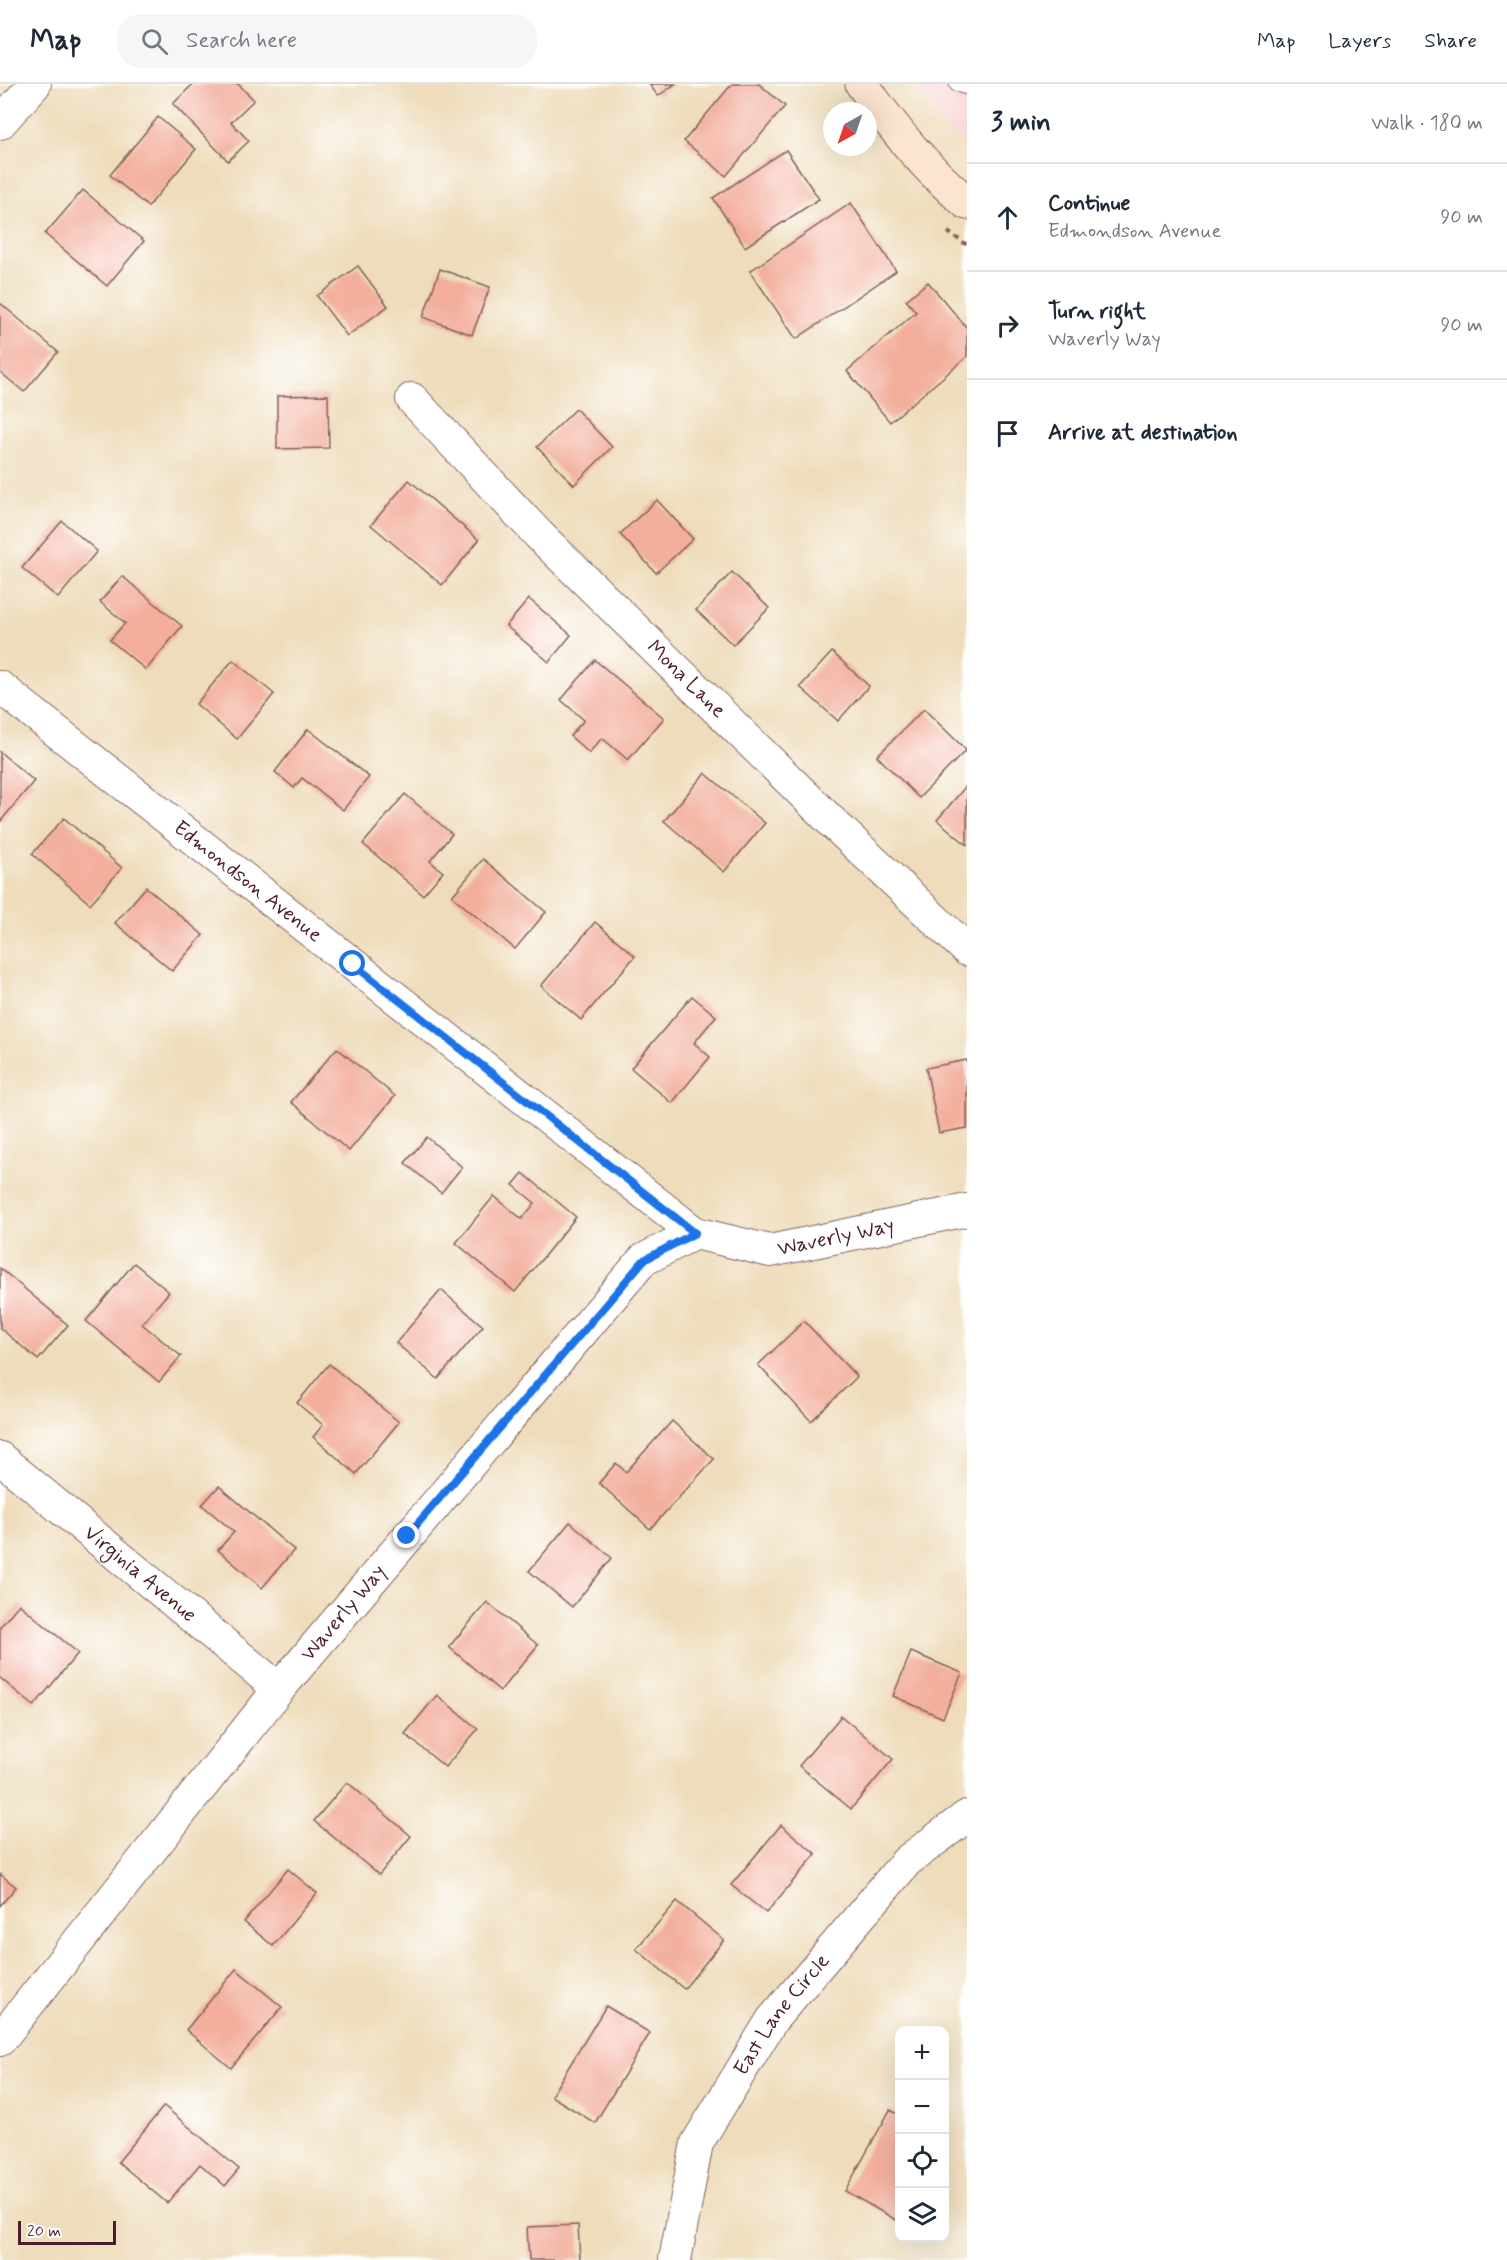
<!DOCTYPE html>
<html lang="en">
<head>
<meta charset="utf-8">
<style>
	body { margin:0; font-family:Mynerve,sans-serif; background:#f6f6f7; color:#1f2937 }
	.controls { position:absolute; right:18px; bottom:18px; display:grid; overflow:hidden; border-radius:12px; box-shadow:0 6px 24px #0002 }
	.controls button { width:54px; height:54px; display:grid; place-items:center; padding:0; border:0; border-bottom:2px solid #e0e1e3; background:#fff; color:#1f2937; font:30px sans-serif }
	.compass { position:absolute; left:823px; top:18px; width:54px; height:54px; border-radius:50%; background:#fff; box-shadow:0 6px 24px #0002; rotate:220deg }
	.scale { position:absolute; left:18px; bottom:15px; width:98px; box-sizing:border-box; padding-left:6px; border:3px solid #4a1f2b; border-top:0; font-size:16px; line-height:21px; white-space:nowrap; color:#4a1f2b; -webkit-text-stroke:4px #fff; paint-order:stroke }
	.stop { position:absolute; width:18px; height:18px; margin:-14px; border:4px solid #1a73e8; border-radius:50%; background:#fff }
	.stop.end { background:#1a73e8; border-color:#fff; box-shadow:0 2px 6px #0008 }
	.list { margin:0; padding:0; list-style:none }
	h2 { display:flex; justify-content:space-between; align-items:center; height:78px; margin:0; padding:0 24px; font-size:26px }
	h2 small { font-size:20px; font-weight:400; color:#747a83 }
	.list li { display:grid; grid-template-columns:39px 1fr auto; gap:18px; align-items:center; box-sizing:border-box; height:108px; padding:0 24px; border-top:2px solid #e0e1e3 }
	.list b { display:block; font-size:22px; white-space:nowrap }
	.list p { margin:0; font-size:20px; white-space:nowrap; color:#747a83 }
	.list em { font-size:20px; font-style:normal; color:#747a83 }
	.icon { flex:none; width:33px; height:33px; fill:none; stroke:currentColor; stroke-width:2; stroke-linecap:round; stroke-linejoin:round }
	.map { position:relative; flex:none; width:967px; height:2176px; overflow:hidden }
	header { display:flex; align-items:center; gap:36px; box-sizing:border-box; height:84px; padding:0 30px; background:#fff; border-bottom:2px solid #e0e1e3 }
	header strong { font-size:28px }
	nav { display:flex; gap:33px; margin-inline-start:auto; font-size:21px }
	.search { width:420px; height:54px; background:#f6f6f7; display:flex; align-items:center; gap:15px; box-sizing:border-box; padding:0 21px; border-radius:24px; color:#747a83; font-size:22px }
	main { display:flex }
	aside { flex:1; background:#fff }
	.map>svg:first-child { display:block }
	.built { fill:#f7d0cf }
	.building { fill:#f3ae9c }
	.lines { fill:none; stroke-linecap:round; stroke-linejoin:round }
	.lane-casing { stroke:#83615d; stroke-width:17 }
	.street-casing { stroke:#83615d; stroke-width:34 }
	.secondary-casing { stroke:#83615d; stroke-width:35 }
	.path { stroke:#83615d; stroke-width:4; stroke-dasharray:4.5 4.5; stroke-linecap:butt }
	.lane { stroke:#fff; stroke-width:15 }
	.street { stroke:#fff; stroke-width:32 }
	.secondary { stroke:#fce5d0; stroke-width:33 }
	.route { stroke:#1a73e8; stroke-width:8 }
	.labels { text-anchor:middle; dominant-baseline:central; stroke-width:4.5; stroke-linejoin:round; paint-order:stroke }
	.street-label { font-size:21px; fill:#4a1f2b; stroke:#fff }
</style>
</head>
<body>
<header>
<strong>Map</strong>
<div class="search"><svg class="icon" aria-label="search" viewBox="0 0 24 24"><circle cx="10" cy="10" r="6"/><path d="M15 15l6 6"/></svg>Search here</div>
<nav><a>Map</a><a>Layers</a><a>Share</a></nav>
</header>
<main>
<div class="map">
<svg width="967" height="2176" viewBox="0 0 967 2176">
	<rect width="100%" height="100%" fill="#fff"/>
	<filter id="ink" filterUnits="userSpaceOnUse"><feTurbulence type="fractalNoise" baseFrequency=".0167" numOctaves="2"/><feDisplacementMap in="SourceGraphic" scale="12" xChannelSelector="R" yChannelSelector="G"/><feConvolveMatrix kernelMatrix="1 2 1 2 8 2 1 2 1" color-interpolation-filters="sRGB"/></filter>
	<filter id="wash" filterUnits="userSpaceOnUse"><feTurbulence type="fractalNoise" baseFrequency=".008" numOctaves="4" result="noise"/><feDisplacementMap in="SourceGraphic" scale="24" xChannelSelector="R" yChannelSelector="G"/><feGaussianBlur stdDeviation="1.35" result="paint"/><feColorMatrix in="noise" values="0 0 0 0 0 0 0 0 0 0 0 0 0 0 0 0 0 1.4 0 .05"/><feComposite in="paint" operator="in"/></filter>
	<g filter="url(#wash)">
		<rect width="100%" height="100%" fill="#eedcba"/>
		<path class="built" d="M918,0H967V64L938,39Z"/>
		<g id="blocks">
			<g class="building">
				<path d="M193,0H238L254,16L231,38L249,57L228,77L173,20Z"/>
				<path d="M649,0H675L658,12Z"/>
				<path d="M732,0H759L785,22L726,92L684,57Z"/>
				<path d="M158,33L196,65L148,123L110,91Z"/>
				<path d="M786,66L819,115L745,163L713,114Z"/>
				<path d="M83,106L144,157L107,202L45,150Z"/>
				<path d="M851,119L896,187L796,255L750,187Z"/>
				<path d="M358,182L388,222L347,252L317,212Z"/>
				<path d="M440,185L490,203L472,251L423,233Z"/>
				<path d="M928,198L967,244V273L890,338L847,287L916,228L906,216Z"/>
				<path d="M0,219L58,268L24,308L0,288Z"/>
				<path d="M328,311L329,364L277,365V312Z"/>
				<path d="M576,325L612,363L574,401L537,363Z"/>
				<path d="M409,396L479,456L442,501L371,441Z"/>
				<path d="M657,416L693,455L656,489L620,450Z"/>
				<path d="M62,437L97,467L58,514L22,484Z"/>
				<path d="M732,488L769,524L733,561L696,526Z"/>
				<path d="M122,492L182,542L146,586L110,556L125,539L100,518Z"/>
				<path d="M529,515L571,551L549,578L506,542Z"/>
				<path d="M832,568L869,602L838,637L800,603Z"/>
				<path d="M233,576L274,610L237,655L196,620Z"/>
				<path d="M595,576L664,634L628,676L602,654L589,669L570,652L584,636L561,616Z"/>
				<path d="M924,625L966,666L919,714L877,672Z"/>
				<path d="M308,645L369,693L343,726L302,694L294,704L275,688Z"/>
				<path d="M0,668L34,697L0,738Z"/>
				<path d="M705,689L765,739L724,788L664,737Z"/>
				<path d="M967,701V761L937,736Z"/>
				<path d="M405,710L452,750L430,777L443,788L423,811L363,760Z"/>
				<path d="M64,734L122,784L90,820L32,770Z"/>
				<path d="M483,775L546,828L515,865L452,812Z"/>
				<path d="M146,803L203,851L172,887L115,839Z"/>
				<path d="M595,838L635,872L581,936L541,902Z"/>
				<path d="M692,912L716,932L694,959L710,973L672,1019L631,984Z"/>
				<path d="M337,964L395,1012L349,1067L291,1018Z"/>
				<path d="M967,976V1044L939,1049L926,984Z"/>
				<path d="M427,1053L462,1083L441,1109L405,1079Z"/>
				<path d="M523,1089L576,1133L515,1208L456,1159L494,1112L522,1135L535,1119L513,1101Z"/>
				<path d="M134,1179L169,1208L142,1240L181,1272L159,1298L86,1237Z"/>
				<path d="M0,1184L68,1241L38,1276L0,1244Z"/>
				<path d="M441,1206L483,1242L438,1295L396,1259Z"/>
				<path d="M804,1237L857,1293L811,1337L758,1281Z"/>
				<path d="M329,1280L399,1338L356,1390L313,1353L323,1341L297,1319Z"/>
				<path d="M672,1337L714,1375L650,1445L599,1399L616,1379L626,1388Z"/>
				<path d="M219,1402L294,1466L262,1504L218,1466L234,1448L202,1421Z"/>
				<path d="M570,1438L612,1474L572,1523L529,1487Z"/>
				<path d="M487,1518L538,1561L500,1607L449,1563Z"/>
				<path d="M19,1520L78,1569L34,1622L0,1594V1543Z"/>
				<path d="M911,1568L962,1589L943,1634L893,1612Z"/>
				<path d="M437,1611L478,1645L445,1683L405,1650Z"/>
				<path d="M841,1632L893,1675L851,1725L799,1682Z"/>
				<path d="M347,1698L411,1752L379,1791L314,1737Z"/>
				<path d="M781,1741L816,1770L766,1829L731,1801Z"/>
				<path d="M288,1785L317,1809L273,1862L244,1838Z"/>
				<path d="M0,1790L16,1803L0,1822Z"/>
				<path d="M677,1817L724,1856L684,1905L636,1865Z"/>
				<path d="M236,1885L282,1923L231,1984L186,1946Z"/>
				<path d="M606,1922L650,1949L595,2039L551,2012Z"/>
				<path d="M164,2022L239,2085L225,2102L200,2080L167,2119L118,2078Z"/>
				<path d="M890,2026L900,2031V2129L896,2136L845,2107Z"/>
				<path d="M578,2141L580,2176H529L527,2143Z"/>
			</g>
		</g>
	</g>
	<g filter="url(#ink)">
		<use href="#blocks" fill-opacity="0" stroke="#83615d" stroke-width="1.5"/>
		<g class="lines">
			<g class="lane-casing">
				<path id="lane" d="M957,0L967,3"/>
			</g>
			<g class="street-casing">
				<g id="street">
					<path d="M0,39L35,0"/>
					<path id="s1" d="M412,315L538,450L833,739L967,866"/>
					<path id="s2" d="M0,603L695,1149"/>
					<path id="s3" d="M0,1374L279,1605"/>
					<path id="s4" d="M0,1956L279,1605L643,1176L695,1149L770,1167L967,1126"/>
					<path id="s5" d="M675,2176L697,2059L772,1936L907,1777L967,1732"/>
				</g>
			</g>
			<g class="secondary-casing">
				<path id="secondary" d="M862,0C893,45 925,84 967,119"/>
			</g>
			<path class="path" d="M948,148L967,161"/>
			<use href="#lane" class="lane"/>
			<use href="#street" class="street"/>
			<use href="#secondary" class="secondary"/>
		</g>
	</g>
	<g class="lines" filter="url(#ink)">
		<path class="route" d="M353,880L695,1149L644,1176L407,1452"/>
	</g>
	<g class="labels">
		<g class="street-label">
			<text stroke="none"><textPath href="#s1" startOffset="392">Mona Lane</textPath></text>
			<text stroke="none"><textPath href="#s2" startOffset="315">Edmondson Avenue</textPath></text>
			<text stroke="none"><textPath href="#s4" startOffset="1214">Waverly Way</textPath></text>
			<text stroke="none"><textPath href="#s3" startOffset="182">Virginia Avenue</textPath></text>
			<text stroke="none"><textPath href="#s4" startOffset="548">Waverly Way</textPath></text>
			<text stroke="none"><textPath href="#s5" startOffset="273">East Lane Circle</textPath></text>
		</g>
	</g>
</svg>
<div class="controls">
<button>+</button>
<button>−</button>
<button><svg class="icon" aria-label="locate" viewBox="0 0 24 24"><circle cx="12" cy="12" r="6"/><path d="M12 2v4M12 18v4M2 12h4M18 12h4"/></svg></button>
<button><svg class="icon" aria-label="layers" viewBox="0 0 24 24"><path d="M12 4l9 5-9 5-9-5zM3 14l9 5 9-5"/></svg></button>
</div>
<svg class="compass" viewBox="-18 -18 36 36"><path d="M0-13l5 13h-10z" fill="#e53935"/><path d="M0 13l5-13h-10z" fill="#747a83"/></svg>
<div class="scale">20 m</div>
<div class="stop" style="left:353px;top:880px"></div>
<div class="stop end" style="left:407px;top:1452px"></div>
</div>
<aside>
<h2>3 min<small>Walk · 180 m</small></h2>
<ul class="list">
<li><svg class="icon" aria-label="ahead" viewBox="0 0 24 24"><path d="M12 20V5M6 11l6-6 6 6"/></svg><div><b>Continue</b><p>Edmondson Avenue</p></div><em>90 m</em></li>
<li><svg class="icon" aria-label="right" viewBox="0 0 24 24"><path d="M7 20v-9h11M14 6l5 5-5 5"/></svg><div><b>Turn right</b><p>Waverly Way</p></div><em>90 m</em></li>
<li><svg class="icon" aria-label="arrive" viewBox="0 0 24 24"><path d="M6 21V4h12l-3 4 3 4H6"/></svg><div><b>Arrive at destination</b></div></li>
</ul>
</aside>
</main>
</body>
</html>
